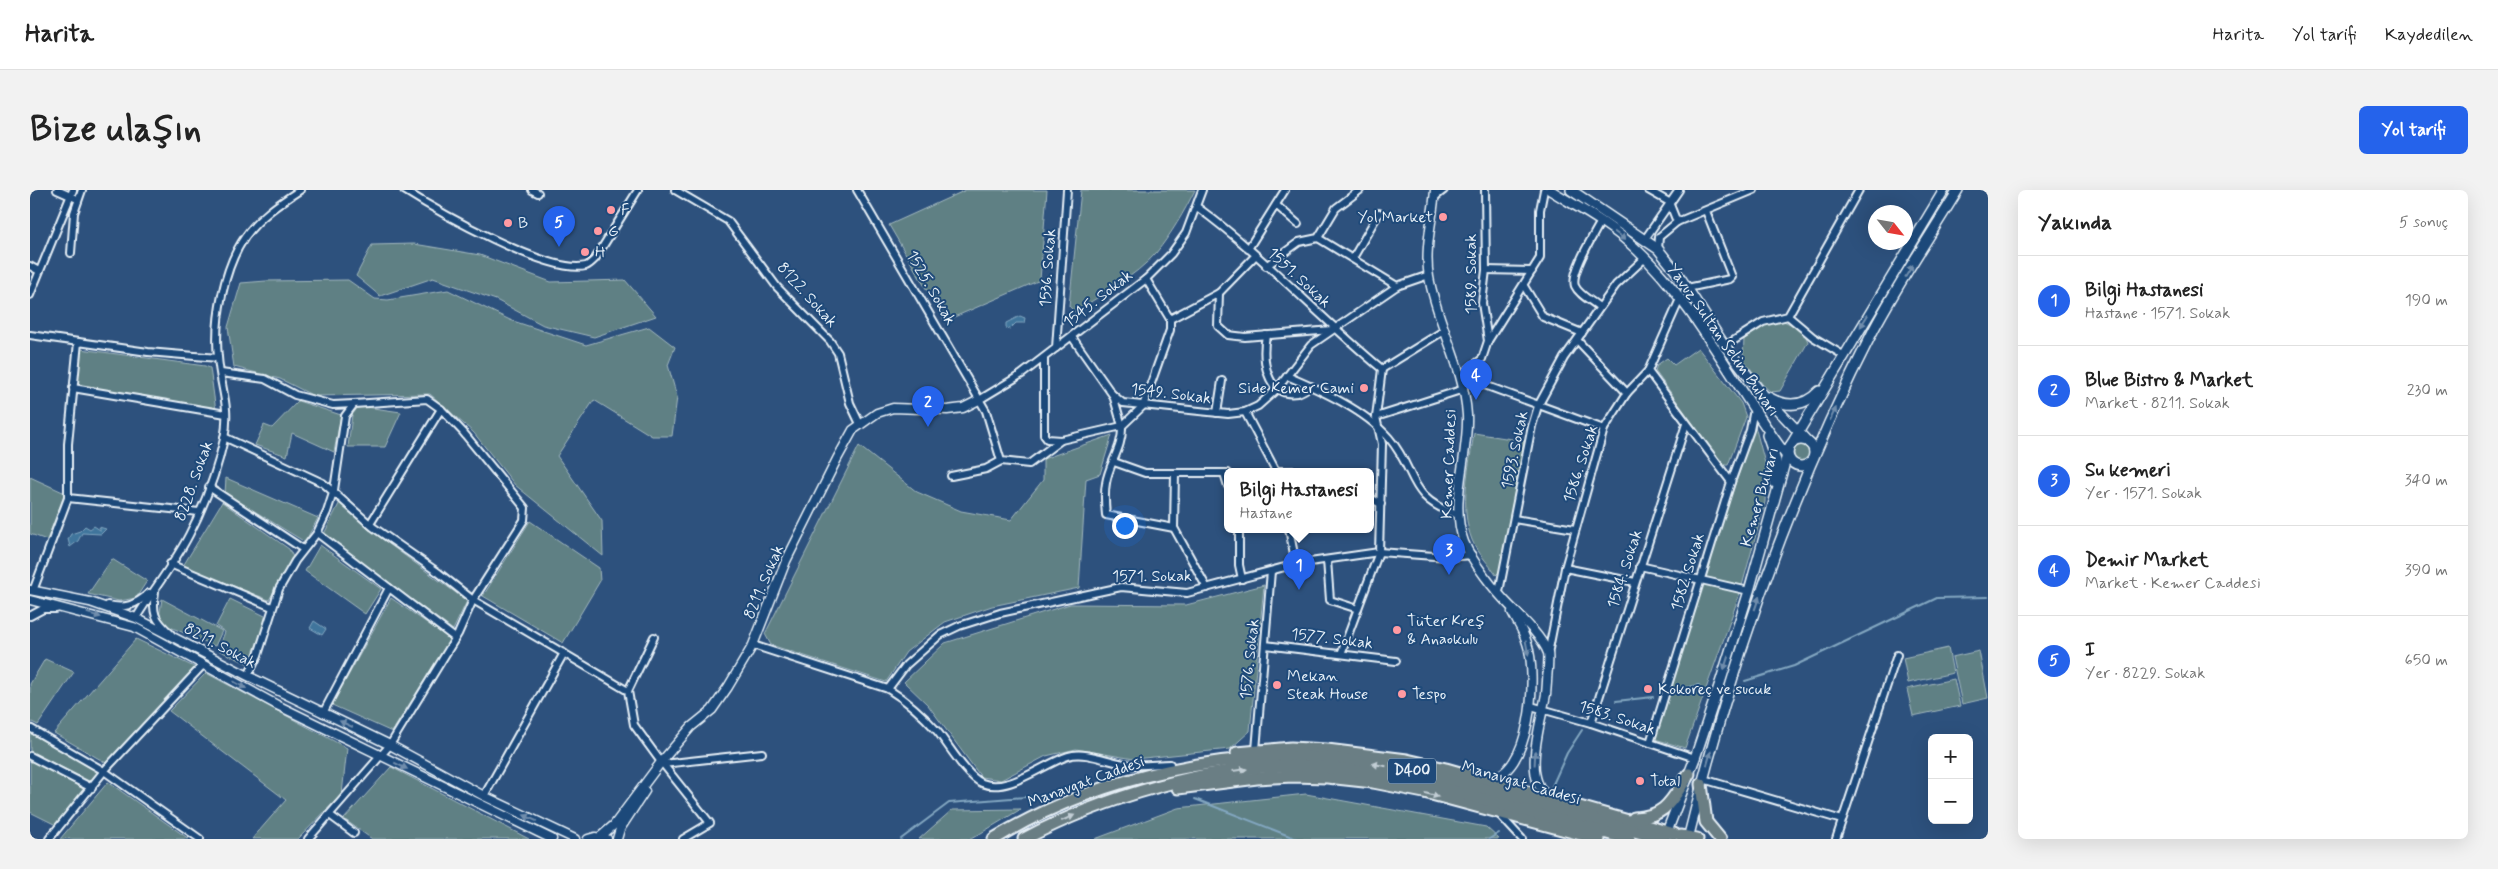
<!DOCTYPE html>
<html lang="tr">
<head>
<meta charset="utf-8">
<style>
	body { margin:0; font-family:Mynerve,sans-serif; background:#f2f2f2; color:#222 }
	.controls { position:absolute; right:15px; bottom:15px; display:grid; overflow:hidden; border-radius:8px; box-shadow:0 5px 20px #0002 }
	.controls button { width:45px; height:45px; display:grid; place-items:center; padding:0; border:0; border-bottom:1px solid #e0e0e0; background:#fff; color:#222; font:25px sans-serif }
	.compass { position:absolute; left:1838px; top:15px; width:45px; height:45px; border-radius:50%; background:#fff; box-shadow:0 5px 20px #0002; rotate:121deg }
	.you { position:absolute; left:1094px; top:335px; width:18px; height:18px; margin:-12px; border:4px solid #fff; border-radius:50%; background:#1a73e8; box-shadow:0 0 0 8px #1a73e833 }
	.badge { display:grid; place-items:center; width:32px; height:32px; border-radius:50%; background:#2563eb; color:#fff; font-size:16px; font-weight:700 }
	.pin { position:absolute; translate:-50% -41px; filter:drop-shadow(0 1px 2px #0008) }
	.pin::after { content:''; position:absolute; top:26px; width:18px; height:15px; background:inherit; clip-path:polygon(0 0,100% 0,50% 100%) }
	.popup { position:absolute; left:1194px; top:278px; width:150px; height:65px; box-sizing:border-box; display:grid; place-content:center; border-radius:8px; background:#fff; filter:drop-shadow(0 1px 4px #0005); font-size:16px; white-space:nowrap; color:#767676 }
	.popup b { font-size:19px; color:#222 }
	.popup::after { content:''; position:absolute; left:50%; top:100%; margin-left:-10px; border:10px solid transparent; border-top-color:#fff }
	.list { margin:0; padding:0; list-style:none }
	h2 { display:flex; justify-content:space-between; align-items:center; height:65px; margin:0; padding:0 20px; font-size:21px }
	h2 small { font-size:16px; font-weight:400; color:#767676 }
	.list li { display:grid; grid-template-columns:32px 1fr auto; gap:15px; align-items:center; box-sizing:border-box; height:90px; padding:0 20px; border-top:1px solid #e0e0e0 }
	.list b { display:block; font-size:19px; white-space:nowrap }
	.list p { margin:0; font-size:16px; white-space:nowrap; color:#767676 }
	.list em { font-size:16px; font-style:normal; color:#767676 }
	.map { position:relative; flex:none; width:1958px; height:649px; overflow:hidden; border-radius:8px }
	header { display:flex; align-items:center; gap:30px; box-sizing:border-box; height:70px; padding:0 25px; background:#fff; border-bottom:1px solid #e0e0e0 }
	header strong { font-size:24px }
	nav { display:flex; gap:28px; margin-inline-start:auto; font-size:18px }
	.intro { display:flex; align-items:center; justify-content:space-between; box-sizing:border-box; height:120px; padding:0 30px }
	h1 { margin:0; font-size:35px }
	.button { padding:12px 22px; border-radius:8px; background:#2563eb; color:#fff; font-size:18px; font-weight:700 }
	main { display:flex; gap:30px; padding:0 30px }
	aside { flex:1; background:#fff; border-radius:8px; box-shadow:0 5px 20px #0002 }
	.map>svg:first-child { display:block }
	.green { fill:#5e8084; stroke:#a3b8be }
	.water { fill:#3f759c; stroke:#83a7c1 }
	.lines { fill:none; stroke-linecap:round; stroke-linejoin:round }
	.stream { stroke:#83a7c1; stroke-width:2 }
	.minor-casing { stroke:#e8f1f8; stroke-width:10 }
	.tertiary-casing { stroke:#e8f1f8; stroke-width:11 }
	.secondary-casing { stroke:#e8f1f8; stroke-width:12 }
	.trunk-casing { stroke:#e8f1f8; stroke-width:15 }
	.minor { stroke:#1f4a7a; stroke-width:6 }
	.tertiary { stroke:#1f4a7a; stroke-width:8 }
	.secondary { stroke:#1f4a7a; stroke-width:9 }
	.trunk { stroke:#6b7e84; stroke-width:11 }
	.oneway { fill:#6f8dac }
	.oneway2 { fill:#c2ced5 }
	.poi-dot { fill:#ff9aa2; stroke:#1f4a7a; stroke-width:2 }
	.labels { text-anchor:middle; dominant-baseline:central; stroke-width:4; stroke-linejoin:round; paint-order:stroke }
	.shield { fill:#1f4a7a; stroke:#acbfd2; stroke-width:1 }
	.shield-label { font-size:15px; font-weight:bold; fill:#e8f1f8 }
	.poi-label { font-size:16px; fill:#e8f1f8; stroke:#1f4a7a; text-anchor:start }
	.street-label { font-size:16px; fill:#e8f1f8; stroke:#1f4a7a }
</style>
</head>
<body>
<header>
<strong>Harita</strong>
<nav><a>Harita</a><a>Yol tarifi</a><a>Kaydedilen</a></nav>
</header>
<div class="intro"><h1>Bize ulaşın</h1><a class="button">Yol tarifi</a></div>
<main>
<div class="map">
<svg width="1958" height="649" viewBox="0 0 1958 649">
	<rect width="100%" height="100%" fill="#2d517d"/>
	<filter id="ink" filterUnits="userSpaceOnUse"><feTurbulence type="fractalNoise" baseFrequency=".02" numOctaves="2"/><feDisplacementMap in="SourceGraphic" scale="10" xChannelSelector="R" yChannelSelector="G"/><feConvolveMatrix kernelMatrix="1 2 1 2 8 2 1 2 1" color-interpolation-filters="sRGB"/></filter>
	<g filter="url(#ink)">
		<g class="green">
			<path d="M936,0H1017L1010,90L915,131L859,35Z"/>
			<path d="M1051,0H1165C1154,22 1142,43 1126,63C1105,87 1072,104 1045,122L1039,116Z"/>
			<path d="M384,54L450,65L521,92L595,90L626,126L564,147L513,135L466,110L403,88L350,106L326,86L342,55Z"/>
			<path d="M318,90L345,109L358,110L418,100L480,130L556,155L619,137L645,157L638,175L647,207L642,246H622L564,210L527,266L572,331L573,366L485,295L444,243L400,204L284,206L250,189L204,177L198,137L211,93L236,91Z"/>
			<path d="M1751,130C1761,134 1775,140 1778,152L1750,201L1741,202L1733,195L1713,169L1714,149L1730,136Z"/>
			<path d="M1668,158L1711,213L1716,227L1698,275H1693L1625,181L1627,175L1637,168L1644,175Z"/>
			<path d="M50,159L175,176L180,178L186,221L48,195Z"/>
			<path d="M268,211L311,225L304,262L262,243L257,266L225,255L234,235L242,238Z"/>
			<path d="M329,216L371,222L355,257H318L322,225Z"/>
			<path d="M1725,236L1736,277L1735,312L1710,403L1655,558L1625,549L1673,389Z"/>
			<path d="M1444,243L1494,251L1470,381L1466,385C1459,374 1447,362 1442,350C1429,317 1439,277 1444,243Z"/>
			<path d="M1082,245L1070,284L1056,289L1049,398L962,416L915,432L876,462L856,492L741,455L735,444L829,256L887,302L931,321L981,330L1013,290V269Z"/>
			<circle cx="1772" cy="263" r="8"/>
			<path d="M0,287L35,303L17,350L0,344Z"/>
			<path d="M196,288L288,328L275,352L195,303Z"/>
			<path d="M192,312L259,359L263,367L239,410L153,376Z"/>
			<path d="M310,312L337,338L437,411L423,440L294,344Z"/>
			<path d="M500,331L569,378L570,391L533,453L453,406Z"/>
			<path d="M290,355L351,399L335,424L275,381Z"/>
			<path d="M82,369L117,391L106,408L89,411L58,404Z"/>
			<path d="M1234,395L1220,541L1200,559L1104,569L1046,559L1016,566L971,590L951,587L898,515L874,492L915,453L1040,414L1156,415Z"/>
			<path d="M361,408L420,449L362,542L302,515Z"/>
			<path d="M132,409L192,441L185,456L133,434L129,428Z"/>
			<path d="M200,409L237,427L219,474L188,460L195,442L186,436Z"/>
			<path d="M106,449L166,478L78,574L24,543Z"/>
			<path d="M1918,458L1923,483L1878,493L1873,468Z"/>
			<path d="M1949,461L1958,508L1932,514L1922,467Z"/>
			<path d="M15,469L44,482L8,535L0,531V494Z"/>
			<path d="M176,483L317,558L312,604L268,649H222L256,610L139,521Z"/>
			<path d="M1924,489L1930,516L1883,526L1877,499Z"/>
			<path d="M0,543L68,582L61,592L0,561Z"/>
			<path d="M0,569L55,600L26,635L0,622Z"/>
			<path d="M361,577L499,649H342L314,629Z"/>
			<path d="M78,592L159,649H30Z"/>
			<path d="M1276,604L1456,637L1469,649H1065L1148,618Z"/>
			<path d="M991,619L941,649H889L922,620Z"/>
		</g>
		<g class="water">
			<path d="M990,126L995,128L994,133H986L980,139L976,138V133Z"/>
			<path d="M55,336L60,339L64,336L70,340H71L69,337L76,339L71,344L52,343L48,351L40,357L38,349L41,344L50,341Z"/>
			<path d="M284,431L296,439L292,445L280,438Z"/>
		</g>
		<g class="lines">
			<g class="stream">
				<path d="M1715,491L1764,476L1907,408L1958,407"/>
				<path d="M1642,501L1669,495"/>
				<path d="M1586,511L1623,507"/>
				<path d="M1519,603L1537,563L1552,540"/>
				<path d="M1165,609L1267,649"/>
				<path d="M871,649L919,613L1008,606"/>
				<path d="M1459,649L1469,643"/>
			</g>
			<g class="minor-casing">
				<g id="minor">
					<path d="M27,0L45,8"/>
					<path d="M374,0C407,21 519,85 556,76C559,75 563,71 565,69L608,0"/>
					<path d="M502,0L508,3"/>
					<path d="M645,0L698,31L747,97L800,151L808,163L820,213L830,234"/>
					<path d="M827,0L956,221L971,271L999,274L1031,250"/>
					<path d="M1618,0L1639,12L1647,32"/>
					<path d="M1405,7L1414,0"/>
					<path d="M1246,15L1268,34"/>
					<path d="M1167,17C1233,65 1289,127 1352,179"/>
					<path d="M1288,48L1367,96"/>
					<path d="M1615,49L1649,0"/>
					<path d="M1218,59L1255,0"/>
					<path d="M1628,59L1629,47L1647,32L1724,0"/>
					<path d="M41,63L44,23L52,0"/>
					<path d="M1323,68L1349,23"/>
					<path d="M0,76L9,81"/>
					<path d="M1236,76L1269,52L1288,48L1306,18L1330,0"/>
					<path d="M1456,80L1502,81"/>
					<path d="M1116,89L1140,129L1189,103L1225,66"/>
					<path d="M1494,96L1513,127L1552,143"/>
					<path d="M1657,98L1700,89L1702,87L1676,21"/>
					<path d="M1189,103L1188,136L1198,145L1215,147L1302,140"/>
					<path d="M0,105L43,0"/>
					<path d="M1569,117C1562,111 1549,105 1545,96C1540,82 1564,45 1571,31"/>
					<path d="M1758,126L1783,147L1813,165"/>
					<path d="M1140,129V140L1113,216L1092,236C1093,258 1079,273 1076,293C1074,303 1075,315 1076,325L1144,338"/>
					<path d="M0,145L118,162L188,168"/>
					<path d="M1236,145C1232,167 1235,208 1267,203C1272,202 1277,198 1281,196"/>
					<path d="M1042,147L1082,204L1093,213L1198,224L1215,222L1228,216L1247,199L1281,155L1367,96L1399,85"/>
					<path d="M1458,151L1510,68V20L1514,0"/>
					<path d="M1548,151L1597,203"/>
					<path d="M1695,156L1733,132L1758,126L1829,0"/>
					<path d="M1026,158L1037,0"/>
					<path d="M1014,168V245L1017,249L1031,250L1092,236L1083,205"/>
					<path d="M1352,179L1415,140"/>
					<path d="M1618,181L1701,292"/>
					<path d="M191,183L235,189L265,205L303,215L324,214"/>
					<path d="M1257,186C1290,200 1335,220 1359,248C1388,282 1376,308 1428,325"/>
					<path d="M1430,186L1452,169L1458,151L1452,113L1456,80L1455,0"/>
					<path d="M1430,186L1574,239"/>
					<path d="M43,198L196,224"/>
					<path d="M949,210L992,184L1116,89L1141,64L1156,43L1172,0"/>
					<path d="M1215,222L1246,281"/>
					<path d="M1187,223L1192,191"/>
					<path d="M1346,227L1434,199"/>
					<path d="M194,247L293,293L343,337L409,383L443,410L598,501L604,535L631,572"/>
					<path d="M1084,272L1115,283H1198"/>
					<path d="M1244,281H1277"/>
					<path d="M1145,283L1144,338L1177,398"/>
					<path d="M1194,283L1198,296"/>
					<path d="M921,286L956,279L971,271"/>
					<path d="M179,297L273,359"/>
					<path d="M38,308L169,322"/>
					<path d="M1340,308L1351,314"/>
					<path d="M1484,329L1545,339"/>
					<path d="M1209,339V375L1212,389"/>
					<path d="M1259,339L1266,374"/>
					<path d="M287,343L425,448"/>
					<path d="M1297,370L1300,410L1328,419"/>
					<path d="M140,374L242,417"/>
					<path d="M1610,376L1719,401"/>
					<path d="M1535,378L1605,392"/>
					<path d="M3,401L38,308V254L48,152"/>
					<path d="M125,401C122,423 124,429 141,444"/>
					<path d="M1469,402L1502,236L1508,216L1534,168L1586,95L1615,68"/>
					<path d="M78,415C95,419 106,415 119,403"/>
					<path d="M0,426L13,419H26"/>
					<path d="M106,428C123,400 144,374 159,345C174,316 187,281 194,249C201,215 190,197 188,167C184,130 194,77 215,47C229,27 250,13 270,0"/>
					<path d="M723,455L858,499C876,510 893,525 907,541C918,554 937,587 952,593C978,604 1013,574 1038,566C1057,560 1082,574 1102,575C1114,576 1128,574 1140,574"/>
					<path d="M1235,455L1366,471"/>
					<path d="M1311,464L1349,362L1352,254L1346,227L1352,179"/>
					<path d="M1518,464L1535,378L1574,239L1597,203L1618,181L1650,109"/>
					<path d="M218,486L228,465L249,399L265,371L287,343L297,322L304,300L315,226L324,214L397,209L411,219"/>
					<path d="M858,499L876,475L910,445L929,436L970,423L1091,397L1157,403L1266,374L1349,362L1418,367L1442,365"/>
					<path d="M598,501L624,447"/>
					<path d="M1501,516L1561,533L1665,568"/>
					<path d="M293,523L359,398"/>
					<path d="M1561,533L1656,234"/>
					<path d="M0,538L74,581L170,649"/>
					<path d="M1620,553L1701,292L1720,240L1724,219"/>
					<path d="M1226,560L1241,381"/>
					<path d="M0,566L62,598"/>
					<path d="M633,574L680,633L653,649"/>
					<path d="M633,574L732,563"/>
					<path d="M1673,589L1812,630"/>
					<path d="M454,606L534,463"/>
					<path d="M1469,624L1492,649"/>
					<path d="M301,626L324,643"/>
					<path d="M19,649L74,581L173,475"/>
					<path d="M278,649L360,555L428,444L443,410L494,330L495,318L433,242L411,219L340,334"/>
					<path d="M1806,649L1867,465"/>
				</g>
			</g>
			<g class="tertiary-casing">
				<g id="tertiary">
					<path d="M1405,0C1403,28 1394,59 1399,87C1407,134 1434,176 1437,225C1439,266 1419,312 1434,352C1442,372 1465,401 1480,416C1492,428 1512,447 1518,463C1519,467 1518,474 1518,478C1517,487 1517,496 1516,504C1512,529 1492,588 1517,605"/>
					<path d="M0,400L60,412L106,428L218,486L360,555L454,606L545,649"/>
					<path d="M0,410L104,437L247,515L522,649"/>
					<path d="M1457,588C1501,589 1508,484 1497,453C1494,442 1487,432 1482,422"/>
					<path d="M570,647L584,635L631,572L661,537L682,520L698,497L723,455L756,371L807,269L823,240L847,223L863,218L917,220L933,218L949,210"/>
					<path d="M558,649L565,647L577,649"/>
					<path d="M587,649L590,639L615,601"/>
				</g>
			</g>
			<g class="secondary-casing">
				<g id="secondary">
					<path d="M1520,0C1549,18 1580,34 1605,58C1668,116 1707,202 1759,269"/>
					<path d="M1541,0L1628,59L1648,84L1695,156L1729,200L1780,254"/>
					<path d="M1738,207C1757,218 1774,217 1789,201"/>
					<path d="M1737,245L1746,271L1745,293"/>
					<circle cx="1771" cy="263" r="13"/>
					<path d="M1635,647L1665,568L1691,490L1719,401L1759,258L1914,0"/>
					<path d="M1658,649C1701,472 1761,301 1844,139C1869,92 1900,46 1928,0"/>
				</g>
			</g>
			<g class="trunk-casing">
				<g id="trunk">
					<path d="M1207,563L1261,558L1297,560L1377,570L1416,579L1644,644"/>
					<path d="M1671,594L1676,632L1690,649"/>
					<path d="M1148,598L1227,588L1263,586L1297,587L1343,592L1394,602L1569,649"/>
					<path d="M1604,628C1637,627 1642,609 1659,584"/>
					<path d="M1651,646L1667,649"/>
					<path d="M964,649C1067,586 1204,556 1324,571C1379,578 1431,593 1483,607C1533,621 1583,635 1633,649"/>
					<path d="M994,649C1074,607 1180,575 1270,576C1334,577 1398,594 1460,611C1506,624 1552,636 1599,649"/>
				</g>
			</g>
			<use href="#minor" class="minor"/>
			<use href="#tertiary" class="tertiary"/>
			<use href="#secondary" class="secondary"/>
			<use href="#trunk" class="trunk"/>
		</g>
		<defs><path id="oneway-solid" d="M-6-.8H1V-3.2L6.5 0L1 3.2V.8H-6Z" transform="scale(1.25)"/></defs>
		<g class="oneway">
			<use href="#oneway-solid" transform="translate(1590 46) rotate(37)"/>
			<use href="#oneway-solid" transform="translate(1879 81) rotate(-59)"/>
			<use href="#oneway-solid" transform="translate(1834 131) rotate(122)"/>
			<use href="#oneway-solid" transform="translate(1803 224) rotate(-64)"/>
			<use href="#oneway-solid" transform="translate(1727 413) rotate(-71)"/>
			<use href="#oneway-solid" transform="translate(64 425) rotate(17)"/>
			<use href="#oneway-solid" transform="translate(1497 458) rotate(79)"/>
			<use href="#oneway-solid" transform="translate(1696 473) rotate(108)"/>
			<use href="#oneway-solid" transform="translate(210 495) rotate(29)"/>
			<use href="#oneway-solid" transform="translate(316 534) rotate(-155)"/>
			<use href="#oneway-solid" transform="translate(1505 568) rotate(-87)"/>
			<use href="#oneway-solid" transform="translate(1679 568) rotate(-74)"/>
			<use href="#oneway-solid" transform="translate(371 576) rotate(26)"/>
			<use href="#oneway-solid" transform="translate(500 628) rotate(-155)"/>
		</g>
		<g class="oneway2">
			<use href="#oneway-solid" transform="translate(1349 575) rotate(-171)"/>
			<use href="#oneway-solid" transform="translate(1210 580) rotate(-7)"/>
			<use href="#oneway-solid" transform="translate(1402 605) rotate(15)"/>
			<use href="#oneway-solid" transform="translate(1038 628) rotate(-24)"/>
		</g>
	</g>
	<g class="poi-dot">
		<circle cx="581" cy="20" r="5"/>
		<circle cx="1413" cy="27" r="5"/>
		<circle cx="478" cy="33" r="5"/>
		<circle cx="568" cy="41" r="5"/>
		<circle cx="555" cy="62" r="5"/>
		<circle cx="1334" cy="198" r="5"/>
		<circle cx="1367" cy="440" r="5"/>
		<circle cx="1247" cy="495" r="5"/>
		<circle cx="1618" cy="499" r="5"/>
		<circle cx="1372" cy="504" r="5"/>
		<circle cx="1610" cy="591" r="5"/>
	</g>
	<g class="labels">
		<rect class="shield" x="1358" y="568.5" width="48" height="25" rx="4"/>
		<g class="shield-label">
			<text x="1382" y="581">D400</text>
		</g>
		<g class="poi-label">
			<text x="591" y="20">F</text>
			<text x="1403" y="27" text-anchor="end">Yol Market</text>
			<text x="488" y="33">B</text>
			<text x="578" y="41">G</text>
			<text x="565" y="62">H</text>
			<text x="1324" y="198" text-anchor="end">Side Kemer Cami</text>
			<text x="1377" y="431">Tüter Kreş<tspan x="1377" dy="18">&amp; Anaokulu</tspan></text>
			<text x="1257" y="486">Mekan<tspan x="1257" dy="18">Steak House</tspan></text>
			<text x="1628" y="499">Kokoreç ve sucuk</text>
			<text x="1382" y="504">Tespo</text>
			<text x="1620" y="591">Total</text>
		</g>
		<g class="street-label">
			<text transform="translate(1018 78) rotate(-86)">1536. Sokak</text>
			<text transform="translate(1441 84) rotate(-90)">1589. Sokak</text>
			<text transform="translate(1269 88) rotate(43)">1551. Sokak</text>
			<text transform="translate(901 98) rotate(60)">1525. Sokak</text>
			<text transform="translate(777 105) rotate(48)">8122. Sokak</text>
			<text transform="translate(1068 109) rotate(-38)">1545. Sokak</text>
			<text transform="translate(1693 150) rotate(55)">Yavuz Sultan Selim Bulvarı</text>
			<text transform="translate(1141 204) rotate(7)">1549. Sokak</text>
			<text transform="translate(1485 260) rotate(-78)">1593. Sokak</text>
			<text transform="translate(1419 274) rotate(-88)">Kemer Caddesi</text>
			<text transform="translate(1551 274) rotate(-72)">1586. Sokak</text>
			<text transform="translate(164 291) rotate(-70)">8228. Sokak</text>
			<text transform="translate(1730 307) rotate(-74)">Kemer Bulvarı</text>
			<text transform="translate(1595 379) rotate(-72)">1584. Sokak</text>
			<text transform="translate(1658 382) rotate(-73)">1582. Sokak</text>
			<text x="1122" y="386">1571. Sokak</text>
			<text transform="translate(734 392) rotate(-67)">8211. Sokak</text>
			<text transform="translate(1302 449) rotate(7)">1577. Sokak</text>
			<text transform="translate(190 456) rotate(28)">8211. Sokak</text>
			<text transform="translate(1220 469) rotate(-84)">1576. Sokak</text>
			<text transform="translate(1587 528) rotate(18)">1583. Sokak</text>
			<text transform="translate(1056 592) rotate(-20)">Manavgat Caddesi</text>
			<text transform="translate(1491 593) rotate(16)">Manavgat Caddesi</text>
		</g>
	</g>
</svg>
<div class="controls">
<button>+</button>
<button>−</button>
</div>
<svg class="compass" viewBox="-18 -18 36 36"><path d="M0-13l5 13h-10z" fill="#e53935"/><path d="M0 13l5-13h-10z" fill="#767676"/></svg>
<div class="you"></div>
<div class="pin badge" style="left:1269px;top:400px">1</div>
<div class="popup"><b>Bilgi Hastanesi</b>Hastane</div>
<div class="pin badge" style="left:898px;top:237px">2</div>
<div class="pin badge" style="left:1419px;top:385px">3</div>
<div class="pin badge" style="left:1446px;top:210px">4</div>
<div class="pin badge" style="left:529px;top:57px">5</div>
</div>
<aside>
<h2>Yakında<small>5 sonuç</small></h2>
<ul class="list">
<li><span class="badge">1</span><div><b>Bilgi Hastanesi</b><p>Hastane · 1571. Sokak</p></div><em>190 m</em></li>
<li><span class="badge">2</span><div><b>Blue Bistro &amp; Market</b><p>Market · 8211. Sokak</p></div><em>230 m</em></li>
<li><span class="badge">3</span><div><b>Su kemeri</b><p>Yer · 1571. Sokak</p></div><em>340 m</em></li>
<li><span class="badge">4</span><div><b>Demir Market</b><p>Market · Kemer Caddesi</p></div><em>390 m</em></li>
<li><span class="badge">5</span><div><b>I</b><p>Yer · 8229. Sokak</p></div><em>650 m</em></li>
</ul>
</aside>
</main>
</body>
</html>
